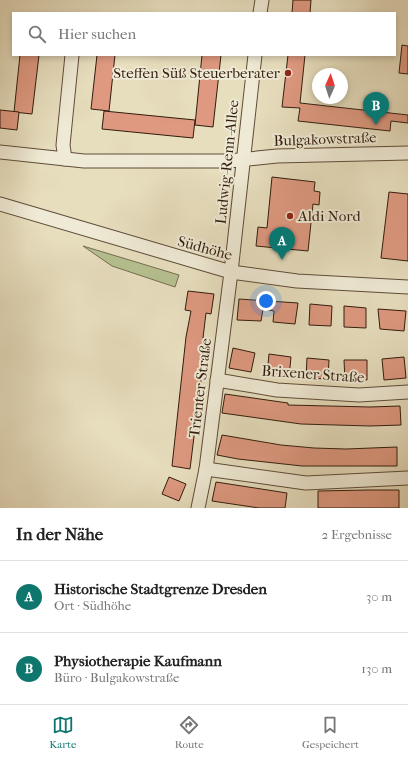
<!DOCTYPE html>
<html lang="de">
<head>
<meta charset="utf-8">
<style>
	body { margin:0; font-family:"IM FELL French Canon",serif; background:#f6f6f6; color:#222 }
	.compass { position:absolute; left:312px; top:68px; width:36px; height:36px; border-radius:50%; background:#fff; box-shadow:0 2px 6px #0003; rotate:3deg }
	.you { position:absolute; left:266px; top:301px; width:14px; height:14px; margin:-10px; border:3px solid #fff; border-radius:50%; background:#1a73e8; box-shadow:0 0 0 6px #1a73e833 }
	.badge { display:grid; place-items:center; width:26px; height:26px; border-radius:50%; background:#0f766e; color:#fff; font-size:13px; font-weight:700 }
	.pin { position:absolute; translate:-50% -33px; filter:drop-shadow(0 1px 2px #0008) }
	.pin::after { content:''; position:absolute; top:21px; width:14px; height:12px; background:inherit; clip-path:polygon(0 0,100% 0,50% 100%) }
	.list { margin:0; padding:0; list-style:none }
	h2 { display:flex; justify-content:space-between; align-items:center; height:52px; margin:0; padding:0 16px; font-size:17px }
	h2 small { font-size:13px; font-weight:400; color:#767676 }
	.list li { display:grid; grid-template-columns:26px 1fr auto; gap:12px; align-items:center; box-sizing:border-box; height:72px; padding:0 16px; border-top:1px solid #e0e0e0 }
	.list b { display:block; font-size:15px; white-space:nowrap }
	.list p { margin:0; font-size:13px; white-space:nowrap; color:#767676 }
	.list em { font-size:13px; font-style:normal; color:#767676 }
	.icon { flex:none; width:22px; height:22px; fill:none; stroke:currentColor; stroke-width:2; stroke-linecap:round; stroke-linejoin:round }
	.map { position:relative; flex:none; width:408px; height:508px; overflow:hidden }
	.search { position:absolute; background:#fff; box-shadow:0 2px 6px #0003; left:12px; right:12px; top:12px; height:44px; display:flex; align-items:center; gap:10px; box-sizing:border-box; padding:0 14px; border-radius:0px; color:#767676; font-size:15px }
	.sheet { height:196px; background:#fff }
	nav { display:flex; justify-content:space-around; align-items:center; box-sizing:border-box; height:56px; border-top:1px solid #e0e0e0; background:#fff; font-size:11px; color:#767676 }
	nav a { display:grid; justify-items:center; gap:2px }
	nav .on { color:#0f766e }
	.map>svg:first-child { display:block }
	.green { fill:#b6c191; stroke:#746e4f }
	.building { fill:#de9980; stroke:#321c0d }
	.lines { fill:none; stroke-linecap:round; stroke-linejoin:round }
	.minor-casing { stroke:#5f4c39; stroke-width:15 }
	.minor { stroke:#efead5; stroke-width:13 }
	.poi-dot { fill:#8f2418; stroke:#efead5; stroke-width:1.5 }
	.labels { text-anchor:middle; dominant-baseline:central; stroke-width:4; stroke-linejoin:round; paint-order:stroke }
	.poi-label { font-size:15px; fill:#321c0d; stroke:#efead5; text-anchor:end }
	.street-label { font-size:15px; fill:#321c0d; stroke:#efead5 }
</style>
</head>
<body>
<div class="map">
<svg width="408" height="508" viewBox="0 0 408 508">
	<rect width="100%" height="100%" fill="#e7debe"/>
	<filter id="stains"><feTurbulence type="fractalNoise" baseFrequency=".005" numOctaves="4"/><feColorMatrix values="0 0 0 0 .2 0 0 0 0 .09 0 0 0 0 .02 0 0 0 .5 -.17"/></filter>
	<radialGradient id="worn" r=".72"><stop offset=".6" stop-color="#630" stop-opacity="0"/><stop offset="1" stop-color="#630" stop-opacity=".3"/></radialGradient>
	<path class="green" d="M83,246L179,275L175,287L112,266Z"/>
	<g class="building">
		<path d="M293,0H311L310,13H292Z"/>
		<path d="M402,45L408,46V74L399,73Z"/>
		<path d="M20,55H39L32,114L14,112Z"/>
		<path d="M97,55H115L109,111L91,109Z"/>
		<path d="M202,55H221L213,127L195,125Z"/>
		<path d="M288,55H305L300,103L408,115V123L391,121L390,131L298,121L300,108L282,107Z"/>
		<path d="M0,110L19,112L17,130L0,128Z"/>
		<path d="M104,111L195,120L193,138L102,129Z"/>
		<path d="M272,177L315,182L314,191L320,192L319,205L313,204L308,251L256,246L258,227L267,228Z"/>
		<path d="M389,192L408,194V261L381,258Z"/>
		<path d="M188,291L214,294L211,314L206,313L203,338L206,339L204,356L190,469L172,466L186,337L191,311L185,310Z"/>
		<path d="M239,299L298,303L295,324L273,322L274,311L263,309L261,321L237,320Z"/>
		<path d="M310,304L332,306L331,326L309,325Z"/>
		<path d="M344,306L366,308V328L344,327Z"/>
		<path d="M378,309L406,311L404,331L380,329Z"/>
		<path d="M233,348L255,353L251,372L229,368Z"/>
		<path d="M269,354L291,357L289,377L267,375Z"/>
		<path d="M404,357L406,378L384,380L382,359Z"/>
		<path d="M307,358L329,360L328,379L306,378Z"/>
		<path d="M344,360H367V380H345Z"/>
		<path d="M225,394L288,403V405L370,407L400,406L401,425L370,426L301,424L222,413Z"/>
		<path d="M222,435L281,445L314,448L346,449L397,447V466H302L238,459L217,455Z"/>
		<path d="M169,477L186,484L179,501L162,494Z"/>
		<path d="M216,482L287,493L285,508H259L212,501Z"/>
		<path d="M368,490H399V508H318V491Z"/>
	</g>
	<g class="lines">
		<g class="minor-casing">
			<g id="minor">
				<path d="M260,13L262,0"/>
				<path d="M0,152L84,161H229L277,156L408,153"/>
				<path d="M65,159L63,145L72,55"/>
				<path d="M0,204L231,272L297,281L408,287"/>
				<path d="M217,380L277,390L359,395L408,392"/>
				<path d="M206,469L306,483L408,478"/>
				<path d="M198,508L206,469L231,272L255,55"/>
			</g>
		</g>
		<use href="#minor" class="minor"/>
	</g>
	<g class="poi-dot">
		<circle cx="288" cy="73" r="4"/>
		<circle cx="290" cy="216" r="4"/>
	</g>
	<g class="labels">
		<g class="poi-label">
			<text x="280" y="73">Steffen Süß Steuerberater</text>
			<text x="298" y="216" text-anchor="start">Aldi Nord</text>
		</g>
		<g class="street-label">
			<text transform="translate(325 139) rotate(-2)">Bulgakowstraße</text>
			<text transform="translate(227 162) rotate(-84)">Ludwig-Renn-Allee</text>
			<text transform="translate(205 248) rotate(15)">Südhöhe</text>
			<text transform="translate(313 374) rotate(4)">Brixener Straße</text>
			<text transform="translate(200 388) rotate(-83)">Trienter Straße</text>
		</g>
	</g>
	<rect width="100%" height="100%" filter="url(#stains)"/>
	<rect width="100%" height="100%" fill="url(#worn)"/>
</svg>
<svg class="compass" viewBox="-18 -18 36 36"><path d="M0-13l5 13h-10z" fill="#e53935"/><path d="M0 13l5-13h-10z" fill="#767676"/></svg>
<div class="you"></div>
<div class="pin badge" style="left:282px;top:260px">A</div>
<div class="pin badge" style="left:376px;top:125px">B</div>
<div class="search"><svg class="icon" aria-label="search" viewBox="0 0 24 24"><circle cx="10" cy="10" r="6"/><path d="M15 15l6 6"/></svg>Hier suchen</div>
</div>
<section class="sheet">
<h2>In der Nähe<small>2 Ergebnisse</small></h2>
<ul class="list">
<li><span class="badge">A</span><div><b>Historische Stadtgrenze Dresden</b><p>Ort · Südhöhe</p></div><em>30 m</em></li>
<li><span class="badge">B</span><div><b>Physiotherapie Kaufmann</b><p>Büro · Bulgakowstraße</p></div><em>130 m</em></li>
</ul>
</section>
<nav>
<a class="on"><svg class="icon" aria-label="map" viewBox="0 0 24 24"><path d="M3 6l6-2 6 2 6-2v14l-6 2-6-2-6 2zM9 4v14M15 6v14"/></svg>Karte</a>
<a><svg class="icon" aria-label="directions" viewBox="0 0 24 24"><path d="M12 3l9 9-9 9-9-9zM9 14v-3h6M13 9l2 2-2 2"/></svg>Route</a>
<a><svg class="icon" aria-label="saved" viewBox="0 0 24 24"><path d="M7 4h10v16l-5-4-5 4z"/></svg>Gespeichert</a>
</nav>
</body>
</html>
